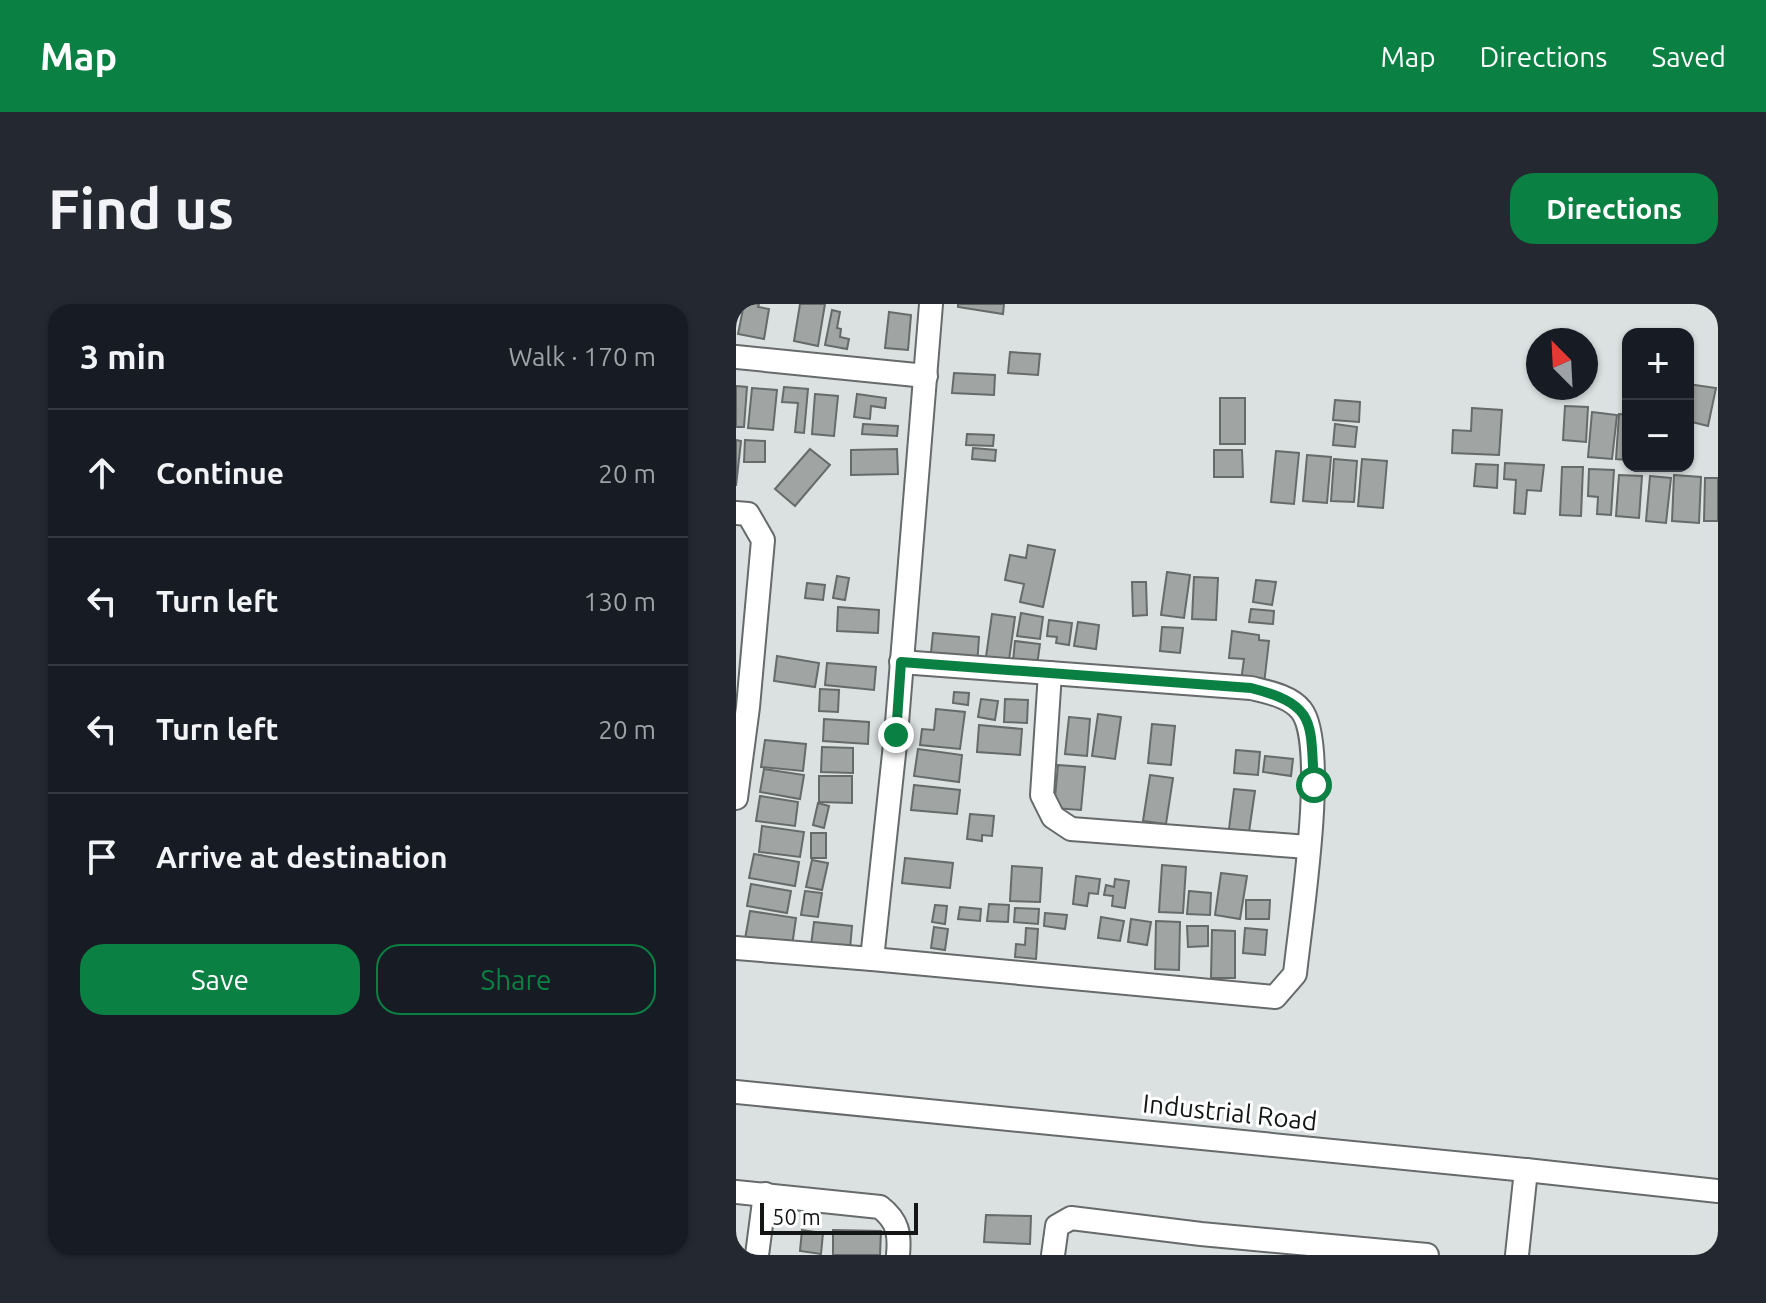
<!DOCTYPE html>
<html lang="en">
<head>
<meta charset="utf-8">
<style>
	body { margin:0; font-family:Ubuntu,sans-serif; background:#242831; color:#f1f3f6 }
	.controls { position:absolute; right:24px; top:24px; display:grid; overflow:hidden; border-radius:16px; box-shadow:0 2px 6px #0004 }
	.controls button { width:72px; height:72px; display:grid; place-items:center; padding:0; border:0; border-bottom:2px solid #363941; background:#171b24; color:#f1f3f6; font:40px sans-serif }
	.compass { position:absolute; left:790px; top:24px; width:72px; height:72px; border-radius:50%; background:#171b24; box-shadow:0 2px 6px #0004; rotate:336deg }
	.scale { position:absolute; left:24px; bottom:20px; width:158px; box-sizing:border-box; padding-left:8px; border:4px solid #141616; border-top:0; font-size:22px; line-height:28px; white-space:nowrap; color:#141616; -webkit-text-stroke:6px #fff; paint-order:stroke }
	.stop { position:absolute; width:24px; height:24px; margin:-18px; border:6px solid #0b8043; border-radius:50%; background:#fff }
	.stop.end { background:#0b8043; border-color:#fff; box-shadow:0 2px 8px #0008 }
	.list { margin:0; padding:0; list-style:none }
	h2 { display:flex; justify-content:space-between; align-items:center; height:104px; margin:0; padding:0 32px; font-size:34px }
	h2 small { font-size:26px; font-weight:400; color:#9ea1a6 }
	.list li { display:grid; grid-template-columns:52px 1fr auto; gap:24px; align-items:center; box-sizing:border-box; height:128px; padding:0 32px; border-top:2px solid #363941 }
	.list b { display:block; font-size:30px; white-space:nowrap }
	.list em { font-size:26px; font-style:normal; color:#9ea1a6 }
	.actions { display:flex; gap:16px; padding:24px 32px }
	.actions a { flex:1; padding:18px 0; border:2px solid #0b8043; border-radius:24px; text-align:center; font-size:28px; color:#0b8043 }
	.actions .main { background:#0b8043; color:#fff }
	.icon { flex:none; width:44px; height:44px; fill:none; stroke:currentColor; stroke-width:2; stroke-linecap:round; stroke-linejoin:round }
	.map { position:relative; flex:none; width:982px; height:951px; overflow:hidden; border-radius:24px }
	header { display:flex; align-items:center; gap:48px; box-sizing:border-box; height:112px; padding:0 40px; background:#0b8043; color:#fff }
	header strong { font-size:38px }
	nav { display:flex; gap:44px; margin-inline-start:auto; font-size:28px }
	.intro { display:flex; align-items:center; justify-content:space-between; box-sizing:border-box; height:192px; padding:0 48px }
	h1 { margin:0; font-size:56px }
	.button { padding:20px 36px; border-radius:24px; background:#0b8043; color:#fff; font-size:28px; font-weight:700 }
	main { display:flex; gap:48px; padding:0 48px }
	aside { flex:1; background:#171b24; border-radius:24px; box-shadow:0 2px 6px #0004 }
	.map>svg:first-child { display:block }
	.building { fill:#a0a4a3; stroke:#666a69; stroke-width:2 }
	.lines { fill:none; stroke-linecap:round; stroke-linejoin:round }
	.minor-casing { stroke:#666a6a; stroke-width:26 }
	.minor { stroke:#fff; stroke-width:22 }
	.route { stroke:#0b8043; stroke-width:10 }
	.labels { text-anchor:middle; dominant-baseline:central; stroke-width:6; stroke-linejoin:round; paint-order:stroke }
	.street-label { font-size:26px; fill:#141616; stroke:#fff }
</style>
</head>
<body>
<header>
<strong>Map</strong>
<nav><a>Map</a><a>Directions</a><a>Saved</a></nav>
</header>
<div class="intro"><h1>Find us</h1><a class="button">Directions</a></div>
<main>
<aside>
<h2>3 min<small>Walk · 170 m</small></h2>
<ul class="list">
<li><svg class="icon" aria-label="ahead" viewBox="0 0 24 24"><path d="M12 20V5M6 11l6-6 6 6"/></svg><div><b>Continue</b></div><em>20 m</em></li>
<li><svg class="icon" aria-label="left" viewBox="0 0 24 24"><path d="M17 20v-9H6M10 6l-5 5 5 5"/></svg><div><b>Turn left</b></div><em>130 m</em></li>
<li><svg class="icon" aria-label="left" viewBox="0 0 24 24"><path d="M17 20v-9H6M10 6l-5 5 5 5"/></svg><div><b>Turn left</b></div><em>20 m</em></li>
<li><svg class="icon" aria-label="arrive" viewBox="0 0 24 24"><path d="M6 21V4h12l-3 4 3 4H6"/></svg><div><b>Arrive at destination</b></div></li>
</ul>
<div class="actions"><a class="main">Save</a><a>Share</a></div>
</aside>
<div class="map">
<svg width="982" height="951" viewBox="0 0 982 951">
	<rect width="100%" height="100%" fill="#dbe0e0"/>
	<g class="building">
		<path d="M8,0H23L22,3L33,5L28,35L2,30Z"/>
		<path d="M64,0H89L82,42L58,37Z"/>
		<path d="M222,0H268L267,10L222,3Z"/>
		<path d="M96,6L104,8L101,24L105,25L104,33L113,35L111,45L89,41Z"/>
		<path d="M153,8L175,11L172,46L149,44Z"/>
		<path d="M274,48L304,50L302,71L272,69Z"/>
		<path d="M218,69L259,71L258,91L216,89Z"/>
		<path d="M952,80L980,84L972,122L956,118L957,113L952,112Z"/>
		<path d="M0,82L11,83L8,123H0Z"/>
		<path d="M48,83L72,85L68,129L59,128L62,99L46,98Z"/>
		<path d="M16,84L41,86L37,126L12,124Z"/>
		<path d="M79,90L102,92L98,132L76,130Z"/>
		<path d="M121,90L150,94L149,104L135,102L134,115L118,113Z"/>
		<rect x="484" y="94" width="25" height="46"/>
		<path d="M599,96L624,98L623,118L597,116Z"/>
		<path d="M829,102L852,103L850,138L827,136Z"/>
		<path d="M736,104L766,106L763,151L716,149L717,126L735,127Z"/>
		<path d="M856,108L881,111L876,155L852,153Z"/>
		<path d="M883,110L892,111V156L880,155Z"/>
		<path d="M127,120L162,122L161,132L126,130Z"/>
		<path d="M599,120L621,123L619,143L597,141Z"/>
		<path d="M231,130L258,131L257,142L230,141Z"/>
		<path d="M0,136L5,137L0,182Z"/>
		<path d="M9,136L29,137V158H8Z"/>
		<path d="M237,144L260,146L259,157L236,155Z"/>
		<path d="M74,145L94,161L59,202L39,185Z"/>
		<path d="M161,145L162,170L115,171V146Z"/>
		<path d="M478,146H506L507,173H478Z"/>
		<path d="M540,147L563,149L558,200L535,198Z"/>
		<path d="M571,151L595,153L591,199L567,197Z"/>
		<path d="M598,155L621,157L618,198L595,197Z"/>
		<path d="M626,155L651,157L647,204L622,202Z"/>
		<path d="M769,159L808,161L805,187L791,186L789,210L778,209L780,176L768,175Z"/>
		<path d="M740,160L762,161L761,184L738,182Z"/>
		<path d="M826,163H847L845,212L824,211Z"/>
		<path d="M853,165L878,166L875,211L861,210L862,193L852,192Z"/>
		<path d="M883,171L906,172L903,214L880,212Z"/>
		<path d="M938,171L965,173L963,219L936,217Z"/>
		<path d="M914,172L935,174L930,219L910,217Z"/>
		<path d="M969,174H982V217H968Z"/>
		<path d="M292,241L319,246L307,303L284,298L288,280L269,276L274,251L290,254Z"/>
		<path d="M431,268L454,271L448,314L425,311Z"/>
		<path d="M101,272L113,274L109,296L97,294Z"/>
		<path d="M458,273L482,274L480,316L456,315Z"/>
		<path d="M520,276L540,278L536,301L517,298Z"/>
		<path d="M396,278H410L411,311L397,312Z"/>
		<path d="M71,279L89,281L87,296L69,294Z"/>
		<path d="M102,303L143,306L142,329L101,327Z"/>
		<path d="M515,305L538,307L537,320L513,318Z"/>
		<path d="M285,309L307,313L304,335L281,332Z"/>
		<path d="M256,310L279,313L273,356L250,353Z"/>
		<path d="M313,316L336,319L333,341L320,339L321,333L311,332Z"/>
		<path d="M342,318L363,321L360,345L338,342Z"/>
		<path d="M426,323L447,324L444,349L424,347Z"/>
		<path d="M496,327L523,331V336L533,337L528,380L505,377L508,355L493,354Z"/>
		<path d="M197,329L243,333L241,362L194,358Z"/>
		<path d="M279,337L304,340L301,361L277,358Z"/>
		<path d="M41,352L83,359L79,383L38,377Z"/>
		<path d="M91,359L140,363L138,386L89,381Z"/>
		<path d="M84,385L103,386L102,408L83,407Z"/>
		<path d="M218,388L233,389L232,401L217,399Z"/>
		<path d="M245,395L262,397L259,416L242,413Z"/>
		<path d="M269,395L292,396L291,419L268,418Z"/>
		<path d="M200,405L229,408L224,445L184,441L186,425L198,426Z"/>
		<path d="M362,410L385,413L379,455L356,452Z"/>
		<path d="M333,413L354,415L351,452L329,450Z"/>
		<path d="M88,415L133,418L132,440L87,437Z"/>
		<path d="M416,420L439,422L435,461L412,459Z"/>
		<path d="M243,421L286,425L284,451L241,448Z"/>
		<path d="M29,436L70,440L67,467L25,463Z"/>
		<path d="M86,443L117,444V469L85,468Z"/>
		<path d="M182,445L226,451L223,478L178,472Z"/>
		<path d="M500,446L524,448L522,471L498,469Z"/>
		<path d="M529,452L557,455L555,472L527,468Z"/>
		<path d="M322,461L349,463L345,506L318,504Z"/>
		<path d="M28,465L68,471L64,495L24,488Z"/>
		<path d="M414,471L437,474L430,520L407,517Z"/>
		<path d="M83,472H116V499L83,498Z"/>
		<path d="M178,481L224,486L221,510L175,506Z"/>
		<path d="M498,485L519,487L513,528L493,525Z"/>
		<path d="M24,492L62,498L59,522L20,517Z"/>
		<path d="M82,499L93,502L88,524L77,521Z"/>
		<path d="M234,510L258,512L256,532L246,531V537L231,535Z"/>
		<path d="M26,522L68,528L64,553L23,548Z"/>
		<rect x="75" y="529" width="15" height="25"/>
		<path d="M18,550L63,558L59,582L13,574Z"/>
		<path d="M169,554L217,559L214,584L166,579Z"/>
		<path d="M76,556L92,559L86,586L70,583Z"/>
		<path d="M426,561L450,563L447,609L423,608Z"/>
		<path d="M276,562L306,564L304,598L274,597Z"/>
		<path d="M485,569L511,572L504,615L479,611Z"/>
		<path d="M340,572L364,575L362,590L353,589L351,602L337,600Z"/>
		<path d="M379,575L393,577L389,604L376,602L377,592L368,591L370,581L378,583Z"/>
		<path d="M15,580L55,587L51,609L11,602Z"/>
		<path d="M69,587L86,589L82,613L65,611Z"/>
		<path d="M453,587L475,589L474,611L451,610Z"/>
		<path d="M510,596H534L533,615H510Z"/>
		<path d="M253,600L273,601L272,618L251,617Z"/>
		<path d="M199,601L211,602L209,620L196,618Z"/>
		<path d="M224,603L245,605L244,617L222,615Z"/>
		<path d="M279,604L303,605L302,620L278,618Z"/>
		<path d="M14,607L60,614L56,642L9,635Z"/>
		<path d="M309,609L331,611L329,625L308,622Z"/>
		<path d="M365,613L388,617L384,637L362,634Z"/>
		<path d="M395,615L415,618L411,641L392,638Z"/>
		<path d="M420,617L444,618L443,666L419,665Z"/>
		<path d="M78,618L116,622L114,645L75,641Z"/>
		<path d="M451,622H472V642L452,643Z"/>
		<path d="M198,623L212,625L209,646L195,644Z"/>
		<path d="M290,624L302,625L300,655L279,653L280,640L289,641Z"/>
		<path d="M509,624L531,626L529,651L507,649Z"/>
		<path d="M476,626L499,627V674H475Z"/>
		<path d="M250,911L295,912L294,940L248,938Z"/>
		<path d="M66,926L87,929L85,950L64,947Z"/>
		<path d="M97,926L145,927L144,951H97Z"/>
	</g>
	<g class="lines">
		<g class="minor-casing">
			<g id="minor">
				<path d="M0,53L190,72"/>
				<path d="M0,209L12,210L27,236L12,403L0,494"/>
				<path d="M314,369L306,491L317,513L335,525L572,543"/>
				<path d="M0,644L136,655L160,431L195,0"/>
				<path d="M136,655L539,693L559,670C564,620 593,440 565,406C554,392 531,388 515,384L165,358"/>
				<path d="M0,788L790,866L982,887"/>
				<path d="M0,888L144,903C162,917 164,930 162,951"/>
				<path d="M21,951L29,890"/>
				<path d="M317,951L321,922L335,914L465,930L691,951"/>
				<path d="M781,951L790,866"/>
			</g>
		</g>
		<use href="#minor" class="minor"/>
	</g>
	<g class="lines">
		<path class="route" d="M160,431L165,358L515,384C582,401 574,419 578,481"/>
	</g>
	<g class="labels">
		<g class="street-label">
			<text transform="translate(494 808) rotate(6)">Industrial Road</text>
		</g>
	</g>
</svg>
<div class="controls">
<button>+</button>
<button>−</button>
</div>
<svg class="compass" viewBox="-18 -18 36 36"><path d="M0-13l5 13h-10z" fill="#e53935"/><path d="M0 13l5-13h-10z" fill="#9ea1a6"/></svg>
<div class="scale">50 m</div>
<div class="stop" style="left:578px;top:481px"></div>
<div class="stop end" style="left:160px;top:431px"></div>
</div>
</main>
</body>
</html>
